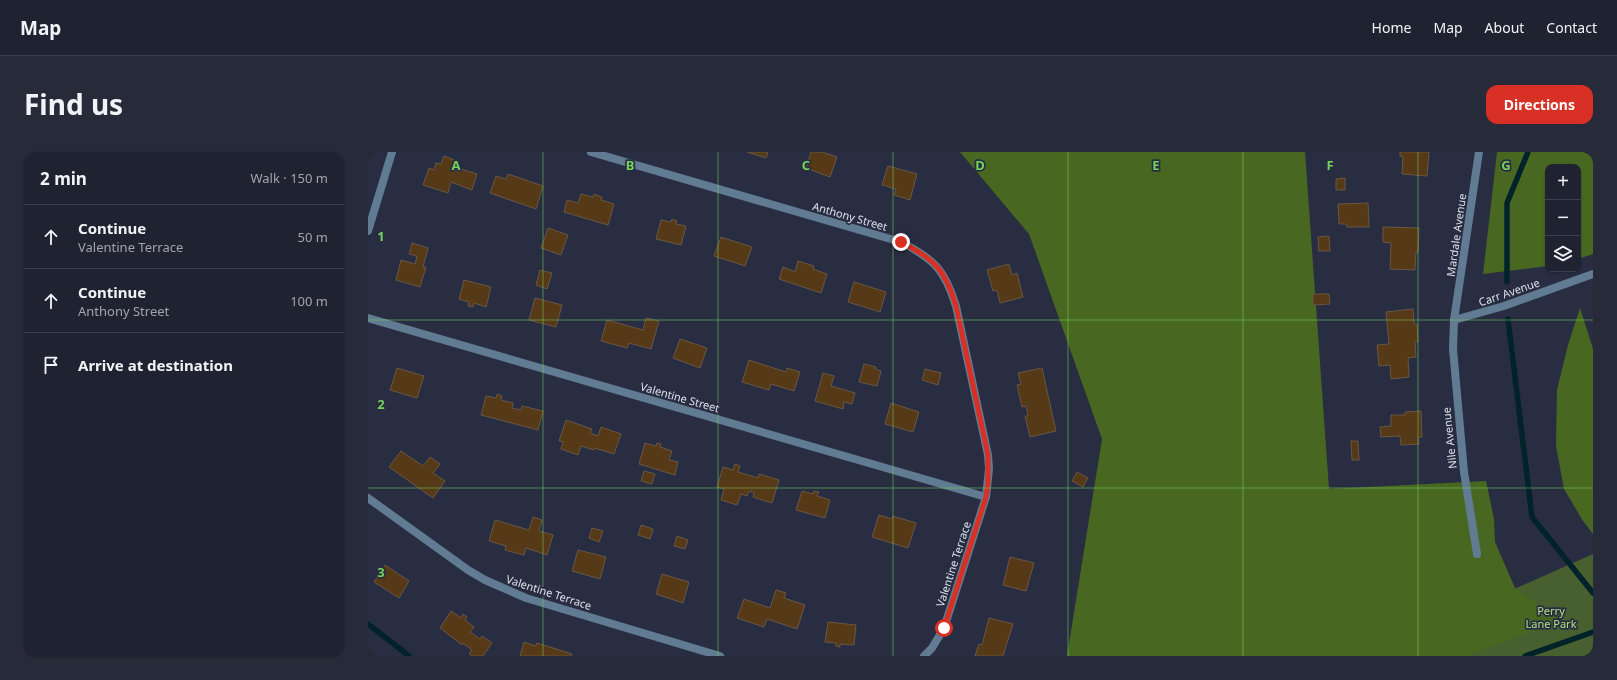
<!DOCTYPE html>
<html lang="en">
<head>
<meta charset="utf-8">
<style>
	body { margin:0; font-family:"Noto Sans",sans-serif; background:#272a39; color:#f1f3f6 }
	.controls { position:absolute; right:12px; top:12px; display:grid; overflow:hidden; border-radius:8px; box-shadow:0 1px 3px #0004 }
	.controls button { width:36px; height:36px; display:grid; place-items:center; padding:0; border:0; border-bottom:1px solid #3c3f4d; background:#1f2231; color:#f1f3f6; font:20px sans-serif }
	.stop { position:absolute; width:12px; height:12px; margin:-9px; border:3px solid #d93025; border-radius:50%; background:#fff }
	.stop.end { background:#d93025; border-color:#fff; box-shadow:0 1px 4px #0008 }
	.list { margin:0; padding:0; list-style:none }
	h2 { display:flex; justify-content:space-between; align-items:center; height:52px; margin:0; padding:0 16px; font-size:17px }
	h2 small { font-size:13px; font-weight:400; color:#a1a4ab }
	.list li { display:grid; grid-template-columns:26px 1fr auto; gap:12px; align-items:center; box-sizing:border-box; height:64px; padding:0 16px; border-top:1px solid #3c3f4d }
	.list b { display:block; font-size:15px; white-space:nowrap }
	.list p { margin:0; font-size:13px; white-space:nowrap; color:#a1a4ab }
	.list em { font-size:13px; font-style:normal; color:#a1a4ab }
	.icon { flex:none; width:22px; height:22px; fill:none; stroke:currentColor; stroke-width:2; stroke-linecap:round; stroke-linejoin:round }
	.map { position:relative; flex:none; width:1225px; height:504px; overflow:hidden; border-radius:12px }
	header { display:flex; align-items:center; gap:24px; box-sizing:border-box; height:56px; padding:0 20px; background:#1f2231; border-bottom:1px solid #3c3f4d }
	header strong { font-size:19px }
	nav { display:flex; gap:22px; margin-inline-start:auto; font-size:14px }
	.intro { display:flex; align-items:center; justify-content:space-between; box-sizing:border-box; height:96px; padding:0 24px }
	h1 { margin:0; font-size:28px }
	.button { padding:10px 18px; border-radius:12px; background:#d93025; color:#fff; font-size:14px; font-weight:700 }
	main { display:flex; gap:24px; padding:0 24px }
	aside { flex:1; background:#1f2231; border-radius:12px; box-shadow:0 1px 3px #0004 }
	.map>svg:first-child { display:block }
	.green { fill:#48602f }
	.forest { fill:#486821 }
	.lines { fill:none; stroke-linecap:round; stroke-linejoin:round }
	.stream { stroke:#00232a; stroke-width:5.5 }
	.building { fill:#563917; stroke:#695745 }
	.street { stroke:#607b92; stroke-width:8 }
	.route { stroke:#d93025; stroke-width:5 }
	.grid { fill:none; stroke:#74d25c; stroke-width:1; stroke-opacity:0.55 }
	.labels { text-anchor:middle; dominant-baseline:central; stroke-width:3.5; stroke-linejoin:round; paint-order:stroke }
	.street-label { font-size:11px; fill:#dde1ed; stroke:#292d41 }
	.park-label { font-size:11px; fill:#b0e080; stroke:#292d41 }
	.grid-label { font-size:13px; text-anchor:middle; font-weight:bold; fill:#74d25c; stroke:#292d41; stroke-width:3.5; stroke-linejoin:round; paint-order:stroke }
</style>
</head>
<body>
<header>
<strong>Map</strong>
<nav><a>Home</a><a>Map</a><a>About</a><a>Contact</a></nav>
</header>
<div class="intro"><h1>Find us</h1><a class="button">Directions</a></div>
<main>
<aside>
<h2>2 min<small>Walk · 150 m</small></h2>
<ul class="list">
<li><svg class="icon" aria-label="ahead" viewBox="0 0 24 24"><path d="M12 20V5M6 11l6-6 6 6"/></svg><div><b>Continue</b><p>Valentine Terrace</p></div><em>50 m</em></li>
<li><svg class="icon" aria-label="ahead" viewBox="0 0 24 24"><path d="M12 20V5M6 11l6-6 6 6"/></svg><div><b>Continue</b><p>Anthony Street</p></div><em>100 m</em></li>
<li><svg class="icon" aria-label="arrive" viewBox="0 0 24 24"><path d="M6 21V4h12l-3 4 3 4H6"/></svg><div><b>Arrive at destination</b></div></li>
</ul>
</aside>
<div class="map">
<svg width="1225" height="504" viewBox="0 0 1225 504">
	<rect width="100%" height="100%" fill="#292d41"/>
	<path class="green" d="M1225,402V504H996Z"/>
	<g class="forest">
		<path d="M592,0H937L961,337L1118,329L1126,367L1127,390L1147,436L1192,469L1098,504H699L734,287L661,82Z"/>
		<path d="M1129,0H1225V102L1210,107V15H1180V114L1115,122Z"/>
		<path d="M1212,156L1225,197V382L1215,369L1196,337L1188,294L1189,238L1200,193Z"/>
	</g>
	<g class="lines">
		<g class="stream">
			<path d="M1139,130V51L1160,0"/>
			<path d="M1140,167L1164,365L1225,441"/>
			<path d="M0,472L41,504"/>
			<path d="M1157,504L1225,480"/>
		</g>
	</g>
	<g class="building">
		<path d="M379,0H400L398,6Z"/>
		<path d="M443,0H454L469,5L462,25L438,16Z"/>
		<path d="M1032,0H1061L1059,24L1034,22L1035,5L1032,4Z"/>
		<path d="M76,4L89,9L87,18L92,20L93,17L109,22L104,38L83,30L80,41L55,33L61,16L66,18L68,11L73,12Z"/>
		<path d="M520,14L549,22L542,48L526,43L528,37L514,33Z"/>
		<path d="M140,22L175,34L168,57L122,41L128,24L138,27Z"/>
		<path d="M977,26V38H968V27Z"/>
		<path d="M213,42L225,45L226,42L234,45L233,48L246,52L240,73L196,60L199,48L210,51Z"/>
		<path d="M1000,51L1001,75H979L978,72H971L970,52Z"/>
		<path d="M304,67L309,69L308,72L318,74L313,93L288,87L293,68L303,70Z"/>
		<path d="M1015,75L1051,76L1050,100H1048L1047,118L1022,117L1023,91L1015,90Z"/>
		<path d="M180,76L200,83L193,103L173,96Z"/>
		<path d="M961,84L962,99H951L950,85Z"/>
		<path d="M353,85L384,95L377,114L346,104Z"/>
		<path d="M44,91L60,96L55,115H58L52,135L28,128L33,108L47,112L49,104L41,102Z"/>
		<path d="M430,109L446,114L445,117L459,122L453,141L411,127L415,115L427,120Z"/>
		<path d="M641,112L644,123L649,121L655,145L632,151L629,138L625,139L619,118Z"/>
		<path d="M172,118L184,121L179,137L168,133Z"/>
		<path d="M96,128L123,135L118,155L106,151L105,155L100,154L101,150L91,147Z"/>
		<path d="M486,130L518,140L512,160L480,150Z"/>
		<path d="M945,142H961L962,152L945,153Z"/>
		<path d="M167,146L194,153L188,175L161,168Z"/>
		<path d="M1045,157L1046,172H1049L1050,190H1047L1048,205L1040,206L1041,225L1023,227L1022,213L1011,214L1009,193L1021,192L1018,160Z"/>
		<path d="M278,166L291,169L283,197L261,191L259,196L233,189L239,168L275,178Z"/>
		<path d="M312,187L339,196L332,216L305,206Z"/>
		<path d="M381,208L418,220L419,216L432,220L426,239L403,232L401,238L374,230Z"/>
		<path d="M496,212L508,215L507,217L513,219L509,234L491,230Z"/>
		<path d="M29,216L56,224L49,246L22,238Z"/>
		<path d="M674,216L688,279L662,285L657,264H660L658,254L654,255L649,233L653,232L650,221Z"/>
		<path d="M557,217L573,221L570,233L554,228Z"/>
		<path d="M455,221L466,224L463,234L487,241L484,252L476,250L475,257L447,249Z"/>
		<path d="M129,242L134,244L133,248L145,251L144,256L153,258L154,254L175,259L170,278L113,263L118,244L128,246Z"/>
		<path d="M523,251L551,260L545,280L517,272Z"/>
		<path d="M1053,259L1054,285H1050L1051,292L1033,293L1032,284L1013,285L1012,275L1023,274V263H1037V260Z"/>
		<path d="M198,268L224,277L222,281L230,284L233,275L253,282L246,302L227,296L226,298L213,294L210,303L193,297L195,290L191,289Z"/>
		<path d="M983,289H990L991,308H984Z"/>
		<path d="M277,291L288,294L289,291L293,292L292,295L304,299L301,308L310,310L307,323L271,312Z"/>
		<path d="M33,299L55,314L62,305L72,312L65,321L77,329L65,346L21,315Z"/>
		<path d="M367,312L372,314L370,320L390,326L391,322L411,328L404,351L385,345L386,341L381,339L379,344L373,342L369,353L353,348L356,337L349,335L355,315L365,318Z"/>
		<path d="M276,319L287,322L284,332L273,329Z"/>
		<path d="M709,320L720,326L715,335L704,329Z"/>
		<path d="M434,339L445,342L446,339L451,340L449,344L462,348L457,366L428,358Z"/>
		<path d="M511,363L524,367L525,364L548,371L540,396L504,385Z"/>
		<path d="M165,365L174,368L171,379L185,383L179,403L158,396L156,403L137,398L138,394L121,389L127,368L161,378Z"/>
		<path d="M273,373L285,377L282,387L270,383Z"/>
		<path d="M224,376L235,379L231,390L221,386Z"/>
		<path d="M309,384L320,388L317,397L306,394Z"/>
		<path d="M210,398L238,405L232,427L204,419Z"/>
		<path d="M642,405L666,411L658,439L635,433Z"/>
		<path d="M17,413L41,429L31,446L6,430Z"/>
		<path d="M294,422L321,430L315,451L288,442Z"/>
		<path d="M408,438L418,441L416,446L437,453L429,477L399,467L396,475L369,466L376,447L402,456Z"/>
		<path d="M83,459L93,466L95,462L99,465L97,468L106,475L102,480L112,487L114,484L124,491L115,504H104L101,502L104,498L95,491L94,493L72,476Z"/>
		<path d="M621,466L645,472L635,504H607L611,492L614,493Z"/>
		<path d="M460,470L488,473L486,493L472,492V495L468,494V491L457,490Z"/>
		<path d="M156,490L168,494L169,491L204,502L203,504H152Z"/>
	</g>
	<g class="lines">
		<g class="street">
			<path d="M223,0L533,90C566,107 577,118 588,154L620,303L621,317L618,345L576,476L564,496L556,504"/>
			<path d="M0,79L24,0"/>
			<path d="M0,166L618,345"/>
			<path d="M1086,168L1136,154L1225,122"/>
			<path d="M0,346L100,418L117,428L158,446L352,504"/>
			<path d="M1109,402L1096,320L1085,197L1086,168L1111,0"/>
		</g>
	</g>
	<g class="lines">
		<path class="route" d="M533,90C566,107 577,117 588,154L620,303V331L618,345L576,476"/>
	</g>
	<path class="grid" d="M175,0V504M350,0V504M525,0V504M700,0V504M875,0V504M1050,0V504M0,168H1225M0,336H1225"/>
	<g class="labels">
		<g class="street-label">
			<text transform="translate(482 64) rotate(16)">Anthony Street</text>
			<text transform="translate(1088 83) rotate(-82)">Mardale Avenue</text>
			<text transform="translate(1141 140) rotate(-19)">Carr Avenue</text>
			<text transform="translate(312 245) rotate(16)">Valentine Street</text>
			<text transform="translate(1081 286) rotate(-96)">Nile Avenue</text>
			<text transform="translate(585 412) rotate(-72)">Valentine Terrace</text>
			<text transform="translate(181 440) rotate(18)">Valentine Terrace</text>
		</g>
		<g class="park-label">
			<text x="1183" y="458">Perry<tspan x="1183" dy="13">Lane Park</tspan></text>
		</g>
	</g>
	<g class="grid-label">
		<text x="88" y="18">A</text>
		<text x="262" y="18">B</text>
		<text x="438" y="18">C</text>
		<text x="612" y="18">D</text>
		<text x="788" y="18">E</text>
		<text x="962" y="18">F</text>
		<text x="1138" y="18">G</text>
		<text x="13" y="89">1</text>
		<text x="13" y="257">2</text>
		<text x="13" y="425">3</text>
	</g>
</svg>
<div class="controls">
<button>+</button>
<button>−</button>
<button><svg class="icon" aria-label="layers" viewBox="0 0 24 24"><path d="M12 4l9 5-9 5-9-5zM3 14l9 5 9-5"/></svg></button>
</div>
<div class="stop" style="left:576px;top:476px"></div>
<div class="stop end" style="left:533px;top:90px"></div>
</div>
</main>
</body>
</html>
